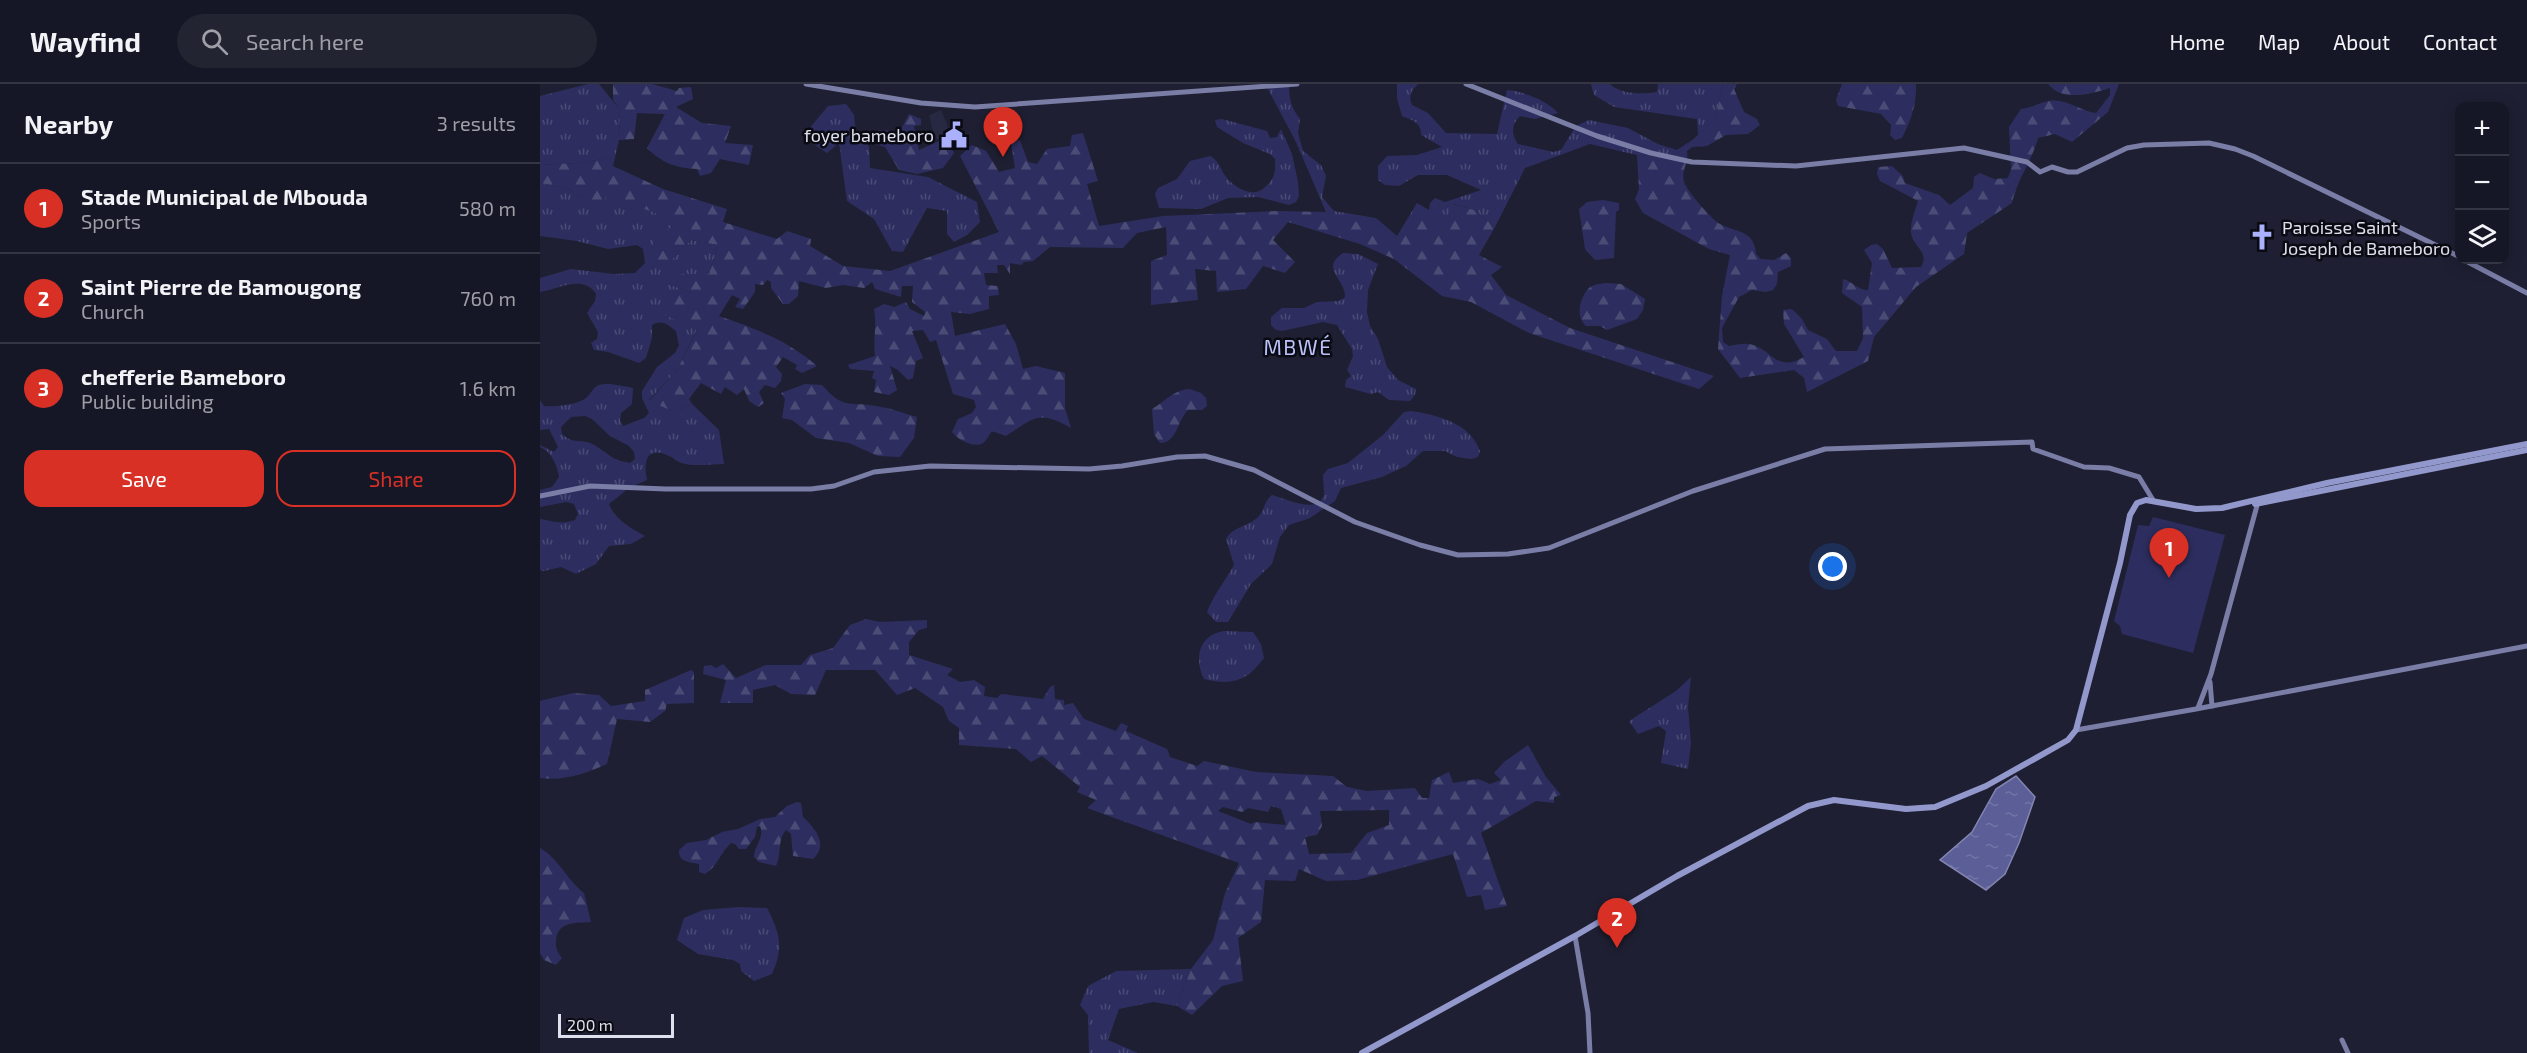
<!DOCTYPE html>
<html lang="en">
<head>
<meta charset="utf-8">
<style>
	body { margin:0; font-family:"Exo 2",sans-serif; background:#232432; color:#f1f3f6 }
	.controls { position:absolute; right:18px; top:18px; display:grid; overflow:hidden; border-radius:12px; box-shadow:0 3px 15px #0003 }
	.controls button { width:54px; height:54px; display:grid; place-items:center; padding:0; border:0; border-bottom:2px solid #353643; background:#161726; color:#f1f3f6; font:30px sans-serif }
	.scale { position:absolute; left:18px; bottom:15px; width:116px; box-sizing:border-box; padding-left:6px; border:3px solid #dee0ed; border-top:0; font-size:16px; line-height:21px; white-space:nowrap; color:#dee0ed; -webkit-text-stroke:4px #090a12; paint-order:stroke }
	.you { position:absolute; left:1293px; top:483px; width:21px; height:21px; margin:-15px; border:4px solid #fff; border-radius:50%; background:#1a73e8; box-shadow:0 0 0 9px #1a73e833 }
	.badge { display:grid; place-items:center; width:39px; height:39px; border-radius:50%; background:#d93025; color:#fff; font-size:20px; font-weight:700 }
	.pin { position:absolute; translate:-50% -50px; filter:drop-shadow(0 2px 3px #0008) }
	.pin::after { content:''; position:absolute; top:32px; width:21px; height:18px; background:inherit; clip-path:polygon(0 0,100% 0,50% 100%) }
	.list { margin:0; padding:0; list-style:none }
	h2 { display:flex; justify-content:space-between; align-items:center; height:78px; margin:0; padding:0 24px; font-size:26px }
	h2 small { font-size:20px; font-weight:400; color:#9e9fa7 }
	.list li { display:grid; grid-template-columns:39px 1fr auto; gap:18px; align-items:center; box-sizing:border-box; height:90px; padding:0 24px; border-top:2px solid #353643 }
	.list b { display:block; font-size:22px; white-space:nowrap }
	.list p { margin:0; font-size:20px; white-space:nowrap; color:#9e9fa7 }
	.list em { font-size:20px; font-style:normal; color:#9e9fa7 }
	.actions { display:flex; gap:12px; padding:18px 24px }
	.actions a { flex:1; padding:14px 0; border:2px solid #d93025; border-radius:18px; text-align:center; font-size:21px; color:#d93025 }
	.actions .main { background:#d93025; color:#fff }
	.icon { flex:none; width:33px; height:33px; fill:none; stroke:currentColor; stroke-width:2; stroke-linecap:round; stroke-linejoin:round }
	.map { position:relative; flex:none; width:1987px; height:969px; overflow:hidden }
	header { display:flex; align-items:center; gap:36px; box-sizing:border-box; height:84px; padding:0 30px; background:#161726; border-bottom:2px solid #353643 }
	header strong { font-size:28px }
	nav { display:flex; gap:33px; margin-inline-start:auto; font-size:21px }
	.search { width:420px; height:54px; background:#232432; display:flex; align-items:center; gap:15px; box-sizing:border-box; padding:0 21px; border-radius:33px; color:#9e9fa7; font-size:22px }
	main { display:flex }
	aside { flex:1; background:#161726 }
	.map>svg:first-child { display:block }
	.built { fill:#272841 }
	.grass { fill:url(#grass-tufts); fill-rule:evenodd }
	.forest { fill:url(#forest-firs); fill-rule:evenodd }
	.pitch { fill:#2d2e5f }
	.water { fill:url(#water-ripples); stroke:#8285b1; stroke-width:1.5 }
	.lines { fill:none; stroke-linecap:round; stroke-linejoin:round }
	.secondary { stroke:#7a7ea7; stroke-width:5 }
	.primary { stroke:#9398cc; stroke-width:6 }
	.labels { text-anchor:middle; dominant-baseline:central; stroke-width:5; stroke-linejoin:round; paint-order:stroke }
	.poi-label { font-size:18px; fill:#dee0ed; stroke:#090a12; text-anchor:end }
	.quarter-label { font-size:21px; letter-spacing:1.5px; fill:#bbc1fa; stroke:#090a12 }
</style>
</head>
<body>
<header>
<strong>Wayfind</strong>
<div class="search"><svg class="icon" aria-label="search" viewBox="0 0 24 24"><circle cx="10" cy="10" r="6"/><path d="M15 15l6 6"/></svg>Search here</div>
<nav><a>Home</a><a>Map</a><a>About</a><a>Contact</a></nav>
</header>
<main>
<aside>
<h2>Nearby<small>3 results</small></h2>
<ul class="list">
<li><span class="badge">1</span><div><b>Stade Municipal de Mbouda</b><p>Sports</p></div><em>580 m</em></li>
<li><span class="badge">2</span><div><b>Saint Pierre de Bamougong</b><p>Church</p></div><em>760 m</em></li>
<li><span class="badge">3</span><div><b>chefferie Bameboro</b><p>Public building</p></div><em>1.6 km</em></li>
</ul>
<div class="actions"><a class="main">Save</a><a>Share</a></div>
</aside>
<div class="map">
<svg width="1987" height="969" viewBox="0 0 1987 969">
	<defs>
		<pattern id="grass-tufts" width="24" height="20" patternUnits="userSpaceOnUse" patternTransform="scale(1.5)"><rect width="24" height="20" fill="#2d2e5f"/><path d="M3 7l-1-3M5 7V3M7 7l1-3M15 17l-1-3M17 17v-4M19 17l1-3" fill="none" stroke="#4b4c76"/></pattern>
		<pattern id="forest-firs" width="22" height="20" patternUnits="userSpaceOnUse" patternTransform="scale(1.5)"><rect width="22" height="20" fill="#2d2e5f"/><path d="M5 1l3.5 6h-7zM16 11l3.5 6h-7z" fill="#4b4c76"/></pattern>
		<pattern id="water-ripples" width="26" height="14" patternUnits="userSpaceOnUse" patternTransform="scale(1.5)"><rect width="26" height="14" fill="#5b5e97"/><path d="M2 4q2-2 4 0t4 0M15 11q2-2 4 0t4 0" fill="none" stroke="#7275a6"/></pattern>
	</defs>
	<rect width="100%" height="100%" fill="#1e1f32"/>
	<path class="built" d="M401,26L408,42L404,53L395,56L389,31Z"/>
	<g class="grass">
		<path d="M48,0H59L80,26L79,56L73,82L69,74L38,79L0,81V12Z"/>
		<path d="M749,0C749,14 751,24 760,35L758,49L763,67L781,81L786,92L782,113L794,127L836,134L857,152L877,119L889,126L890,119L895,114L905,118L941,106L907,91H878L859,102L845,101L838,96V82L847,72L877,71L902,63L881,51C882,39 872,36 862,32L857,14V0H878C871,7 868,12 872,21L888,29L906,49L957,50L967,6C983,7 1008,17 1018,29L995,35L980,32C971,41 971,50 978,60L1013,68L1021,66L1036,42L1049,36L1088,44L1118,60L1137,66L1158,52L1157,35L1074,23L1054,11L1051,0H1070C1081,11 1103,10 1117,8L1118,0H1183L1175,36L1132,74L1097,71L1050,60L985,84L955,143L934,126L914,120L905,138L859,157L828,133L823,141L786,128L756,58L727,3Z"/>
		<path d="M306,20L314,31L316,50L329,62L330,84L388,93L437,118L440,138L427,151L414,158L407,150V127L387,124L363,168L352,167L334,135L307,117L299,59L287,69L269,57L268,46L288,22Z"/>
		<path d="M682,35L727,47L730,54L737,53L741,45L752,70L758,98L759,112L756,118L749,121L718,113L688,114L661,125L619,124L615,110L618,104L637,95L650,77L670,72C680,77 680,86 687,94C695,104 713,114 724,104C734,96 736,88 735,75L730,70L703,59L677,43L675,36Z"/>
		<path d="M0,99L30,105L35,111L49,114L65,111L116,129L132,143L130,177L151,156L178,161L169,190H142L131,201L151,208L147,212L157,245L137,286L109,316L135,328L152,320L179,346L184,380C172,380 153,383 142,379C137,378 134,374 129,372C106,361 103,378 107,396L89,404L69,420C75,436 91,444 105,452L91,460L69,462L56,480L36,490L21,483L4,487L0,486V435C13,437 22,441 35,436L38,430L34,420L26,418L0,423V406L12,403L19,393C17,381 12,368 0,363V361L14,368L18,363L9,345L0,346V316L4,322C15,323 37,321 46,314C51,310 53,303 59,301C68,298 83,302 93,304L92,320L81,329L80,336L83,342L104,334L109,329L102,314V307L117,283L135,269L139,262L136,247C128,241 123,235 112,241V254L106,274L99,279L68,268L54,266L51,259L57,255L58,248L47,229L55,217L56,210C43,190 19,205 0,208V194L31,185L74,190L95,189L105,179L103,165L97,161L68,165L37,157L0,152ZM45,332L52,335L70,352L89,362L94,368L95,375L90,379C69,376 66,366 50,359C38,355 33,360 22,350L21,343L31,333Z"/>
		<path d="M803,169L818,170L838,180L828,206L827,228L830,242L838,255L847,283L858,296L876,305L875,311L870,317L849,316L838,308L831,310L805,303L806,296L811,292L807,286L813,272L812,265L797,241L783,238L742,247L736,246L731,241V233L742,224H764L777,218L799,217L805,213C806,195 779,185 803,169Z"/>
		<path d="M871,327C898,331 930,339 940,367L938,373L931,375L917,373L905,367H883L866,382L842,393L801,404L795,417L770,434L749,441L740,453L732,480L711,500L688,538H676L667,528C674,510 685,497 694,481L686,455C693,442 709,443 719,432C725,425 724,417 732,411C744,414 780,432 784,410C784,404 783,397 783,391L788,385L808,379L843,351L864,328Z"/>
		<path d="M684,547L713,548L721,560L724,574C707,597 692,602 664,595C654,575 658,551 684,547Z"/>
		<path d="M1151,593L1148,623L1151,659L1148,685L1121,679L1126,647L1119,642L1098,650L1089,637L1136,607Z"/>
		<path d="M198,823L227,824C240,849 244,863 232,890L214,897L201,887L200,880L193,876L158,870L137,856L144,834L163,826Z"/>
		<path d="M651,885L637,922L613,918L579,925L568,956L598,969H549L548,931L540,921L548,902L576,887Z"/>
	</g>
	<g class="forest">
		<path d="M73,0H112L137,7L139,4L151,3L153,15L136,23L162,39L191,42L185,59L213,61L209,81L180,75L171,89L160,92L157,85C136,84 122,79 107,64L125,30L97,29L94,55L79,56L80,26L73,16Z"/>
		<path d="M1183,0H1197L1194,5L1204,28L1217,35L1220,41L1208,50L1186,51L1167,62L1152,63L1147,67C1149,79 1141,86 1144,98C1147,107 1172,136 1180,140C1195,148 1215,146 1216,170L1221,175L1234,176L1246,169L1251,174V182L1238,188L1237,200L1233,206L1226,208L1212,206L1199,213L1182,244L1183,258L1189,262C1195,261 1203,259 1208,260C1231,262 1234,290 1264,273L1244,240L1243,226L1251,225C1260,231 1263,236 1268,246L1287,255L1296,267H1317L1323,254L1322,223L1302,209L1303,195C1313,198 1318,206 1328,206L1332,179L1324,166L1331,161L1337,160L1343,165L1352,184L1381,183C1390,168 1373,163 1371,149C1370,139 1375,127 1378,117L1340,97L1337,90L1338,83L1352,82L1363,92L1365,99L1399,111L1410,121L1433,104L1434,93L1440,89L1454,95L1468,94L1471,85L1469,43L1481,25C1492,24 1500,18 1509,17C1526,14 1540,27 1556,29L1570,11V4C1551,10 1522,18 1508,0H1579L1568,28L1532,58L1515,50L1498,54C1492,77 1477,96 1472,119L1427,149L1424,170L1376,203L1334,253L1328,277L1267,308L1264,294L1254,286L1200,294L1178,265L1182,212L1190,171L1169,165L1103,129L1095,115L1099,105L1097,71L1132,74L1175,36Z"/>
		<path d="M1302,0H1376C1377,20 1371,36 1362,54L1355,56L1350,51L1351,41L1341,30L1298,22L1296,16Z"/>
		<path d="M369,30L381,35V41L374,42L379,66L406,54L414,69L403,84L377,90L359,86L345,63L331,59L337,46L360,47Z"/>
		<path d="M543,49L558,97L547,100L559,142L623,132L737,127L786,128L823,140L828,133L859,157L875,123L905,138L913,120L934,126L955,143L939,171L962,183L951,191L966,211L1030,244L1174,292L1159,305L989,249L931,218L902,212L854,175L820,160L748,138L733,156L755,178L745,189L723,182L706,205L677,208L676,187L655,185L658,216L611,221V177L627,171L626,143L597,149L583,164L510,163L493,177L484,178L481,181L470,179V190L464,181H457L458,189H444L446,201L458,202L459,211L449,212V225L430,230L411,228L415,252L465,240L476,260L483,285L496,282L525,289V324L531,344C499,326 495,333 466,352L452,347C449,351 446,357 443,359C434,365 417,355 412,348L418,335L432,329L436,323L434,316L413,310L396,256L390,258L383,246L372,247L383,274L376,277L373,294L368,296L358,286L350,282L357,306L349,311L334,308L336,296L332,294L334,287L310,285L308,281L335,272C333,256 337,242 334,225L344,220L354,223L366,218L370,225L384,232L385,228L372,218L373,202H362L361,213L335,205L332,198L324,204L303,201L286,204L259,197L258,212L249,220H243L231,204V198L227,196L223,201L215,200V208L203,225L195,223L200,215L192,211L179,232C214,244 249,257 277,282L262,289L255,285L257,281L243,273L236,283L242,290L241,297L235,304L225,301L219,308L224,319L218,323L209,317L204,305L197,311L185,303L181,310L161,299L149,315L152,320L135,328L109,317L137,286L157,246L125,231L137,210L147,212L151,208L131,201L130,197L142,190H169L178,161L151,156L130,177H116L113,153L132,143L116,129L66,112L63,122L53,125L48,114L35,111L30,105L0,99V81L38,79L69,74L73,82L123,105L187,125L183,138L237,155L247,147L271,155L270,162L303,182L350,187L459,148L420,72L432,61L446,67L459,88L475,84L471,59L480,56L488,78L497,80L507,65L530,62L532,51Z"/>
		<path d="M1063,116L1079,119V126L1076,128L1074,174L1055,176L1045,165L1039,125L1047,118Z"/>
		<path d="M1066,199L1081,200L1105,215L1103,226L1097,235L1067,246L1060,242H1046C1036,233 1039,217 1047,206C1052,200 1059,200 1066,199Z"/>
		<path d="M265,300L282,301C304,326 307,317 336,322C350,324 363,329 377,333L374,354L360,373L338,372L309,359L276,354L252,336L242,334L245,315L241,309Z"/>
		<path d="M650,305L661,309L666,314L667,322L662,326H648C637,337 637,359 620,359L614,350L612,325C626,317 633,306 650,305Z"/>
		<path d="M326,535L340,538L387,536V544L379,546L369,558V571L413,585L407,591L420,598L434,596L445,603L444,612L457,614L461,610L503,615L510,603L514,601L515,615L524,616V621L533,619L544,635L576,647L581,639L588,642L586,647L627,665L630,673L657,682L664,677L716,688L793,692L807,703L827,707L875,704L882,714H889L892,696L909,688L913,699L938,695L950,700L961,696L954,689L964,678L988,661L1006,693L1021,711L1014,713V719L996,717L941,749L967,822L945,826L941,811L927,813L913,770L817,796L786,797L759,785L755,797L725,796L721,838L698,854L703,897L682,902L652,931L637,922L651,885L673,856L685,809L699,779L547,724L556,716L537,708L540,703L502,672L491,678L476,665L419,661V644L409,637L403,623L375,604L357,611L335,586H286L275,611L251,610L235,601L213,606V619H180L186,596L163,590L164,582L171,581L176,584L183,580L196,594L226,581H261L270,571L293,564L310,541ZM731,722L741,725L746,741L715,738L711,740L678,727L683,723L702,728L708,724L728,728ZM849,726V741L827,749L811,769L769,770L765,753L777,751L782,742L780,727Z"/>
		<path d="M151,586L154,588V619L127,620L125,627L110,638L77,635L67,680C45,690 24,697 0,694V617L33,609L59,611L71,622L105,617V606Z"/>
		<path d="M257,718L261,719L263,733C275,744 289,761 273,775L253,772L251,750L246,746C237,756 242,770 236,782L219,778L214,773C214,761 225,754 220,742L217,743L215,753L206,765H199L195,760L191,759C180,769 178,782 165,790L159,788V780C149,778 138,778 139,766L147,759L166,756L182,748L198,745L220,735L235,733L247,722Z"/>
		<path d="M0,764C19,775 27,796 44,809L51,838C36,839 18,837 16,856C15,864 18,869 22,874L16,881L4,876L0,869Z"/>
	</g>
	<path class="pitch" d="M1613,433L1685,451L1653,569L1582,550L1580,542L1574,537L1598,441L1609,442Z"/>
	<path class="water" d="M1476,692L1495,713L1479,759L1465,790L1446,806L1400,776L1432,748L1456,705Z"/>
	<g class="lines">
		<g class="secondary">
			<path d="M266,0L381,19L435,23L757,0"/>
			<path d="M926,0L1057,52L1111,69L1152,78L1256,82L1424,64L1487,78L1500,88L1512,83L1528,88H1537L1587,64L1604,61L1669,59L1695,65L1713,72L1920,173"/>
			<path d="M1924,176L1987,209"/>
			<path d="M0,412L50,402L126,405H271L294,402L334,388L390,382L549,385L582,382L637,373L665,372L714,386L815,438L880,461L918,471L968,470L1009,464L1153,407L1285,365L1492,358L1493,365L1544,383L1569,384L1599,393L1613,416"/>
			<path d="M1670,598L1672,622"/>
			<path d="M1658,624L1671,590L1718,418"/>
			<path d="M1536,646L1656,625L1987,562"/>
			<path d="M1035,852L1048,929L1050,969"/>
			<path d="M1802,956L1808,969"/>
		</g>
		<g class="primary">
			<path d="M1715,420L1987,366"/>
			<path d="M822,969L1035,852L1137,792L1268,722L1294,716L1366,725L1395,723L1446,702L1528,656L1536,646L1580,479L1590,431L1597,419L1606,416L1656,425L1682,424L1787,399L1987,360"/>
		</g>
	</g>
	<defs>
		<g id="civic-bare" transform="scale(2.07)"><path d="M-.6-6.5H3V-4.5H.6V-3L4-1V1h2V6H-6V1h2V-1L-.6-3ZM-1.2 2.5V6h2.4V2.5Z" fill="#aab0fc" stroke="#090a12" stroke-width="2.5" paint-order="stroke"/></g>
		<g id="church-bare" transform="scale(2.07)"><path d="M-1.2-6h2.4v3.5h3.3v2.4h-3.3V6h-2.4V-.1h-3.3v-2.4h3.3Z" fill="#aab0fc" stroke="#090a12" stroke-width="2.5" paint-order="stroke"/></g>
	</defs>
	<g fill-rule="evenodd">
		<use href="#civic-bare" x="414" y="51"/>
		<use href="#church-bare" x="1722" y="153"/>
	</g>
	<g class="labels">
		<g class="poi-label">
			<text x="394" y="51">foyer bameboro</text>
			<text x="1742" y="143" text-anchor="start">Paroisse Saint<tspan x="1742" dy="21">Joseph de Bameboro</tspan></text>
		</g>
		<g class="quarter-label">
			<text x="758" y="262">MBWÉ</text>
		</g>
	</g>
</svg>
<div class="controls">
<button>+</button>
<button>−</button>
<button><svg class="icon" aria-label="layers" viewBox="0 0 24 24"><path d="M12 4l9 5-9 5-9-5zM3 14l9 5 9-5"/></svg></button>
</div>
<div class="scale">200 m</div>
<div class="you"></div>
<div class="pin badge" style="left:1629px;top:494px">1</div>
<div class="pin badge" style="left:1077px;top:864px">2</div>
<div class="pin badge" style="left:463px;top:73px">3</div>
</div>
</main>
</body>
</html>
